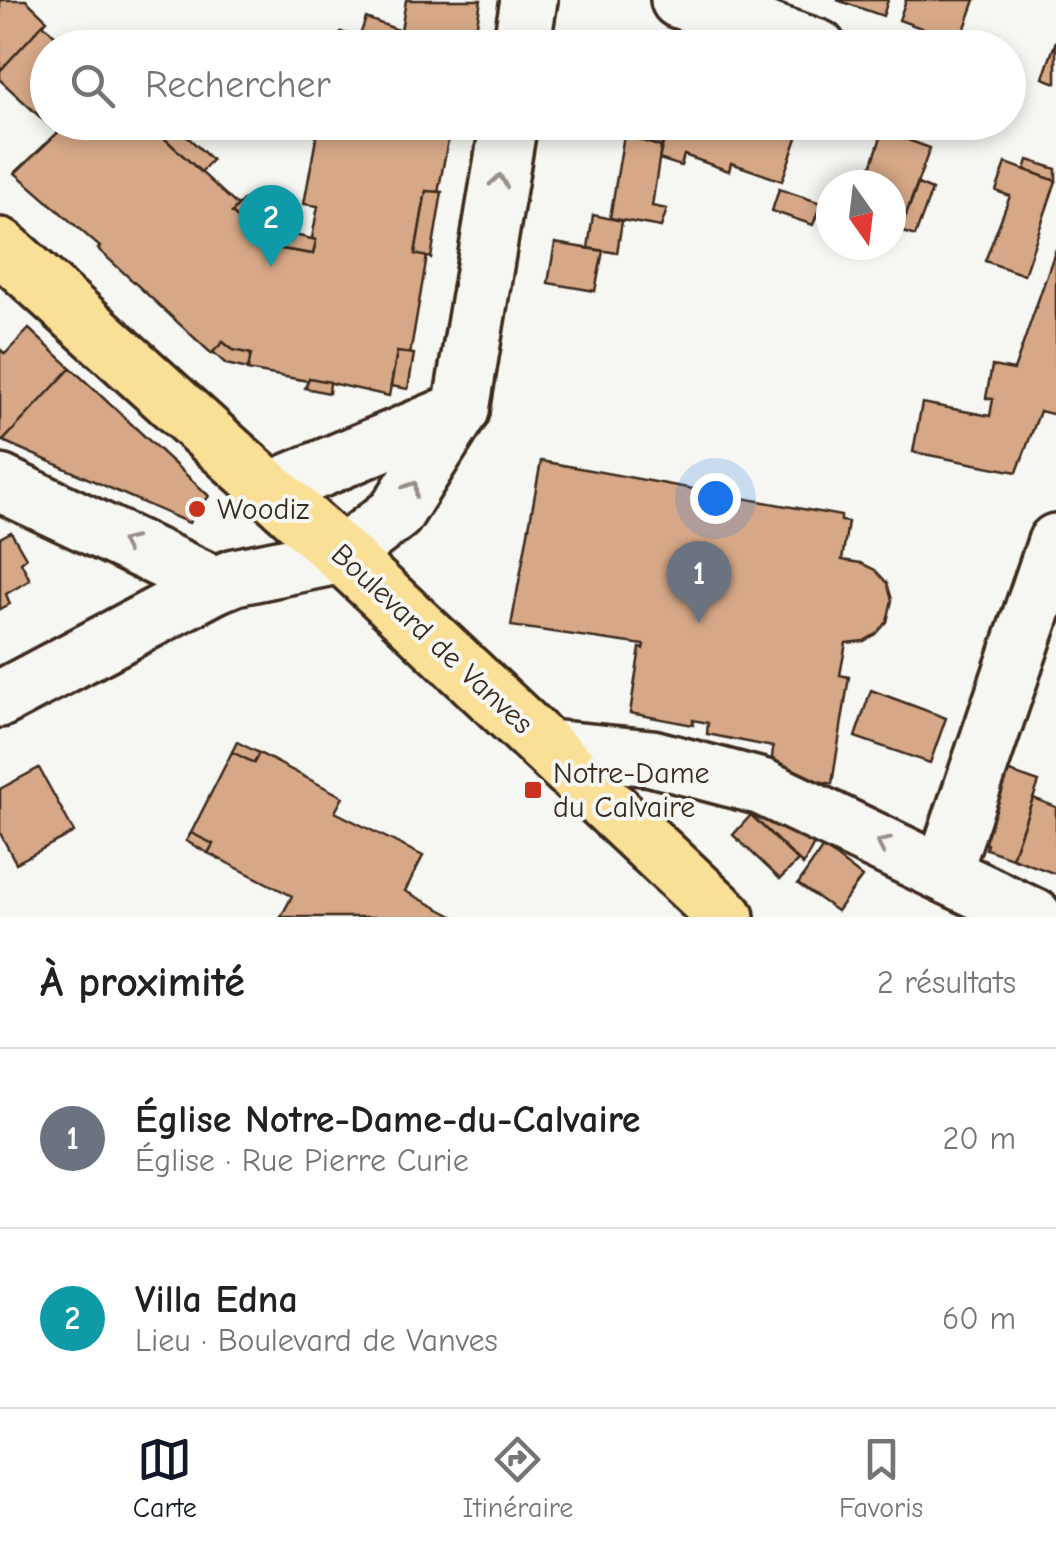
<!DOCTYPE html>
<html lang="fr">
<head>
<meta charset="utf-8">
<style>
	body { margin:0; font-family:"Comic Neue",sans-serif; background:#f6f6f6; color:#202124 }
	.compass { position:absolute; left:816px; top:170px; width:90px; height:90px; border-radius:50%; background:#fff; box-shadow:0 5px 15px #0003; rotate:166deg }
	.you { position:absolute; left:715px; top:498px; width:35px; height:35px; margin:-25px; border:8px solid #fff; border-radius:50%; background:#1a73e8; box-shadow:0 0 0 15px #1a73e833 }
	.badge { display:grid; place-items:center; width:65px; height:65px; border-radius:50%; background:#111827; color:#fff; font-size:32px; font-weight:700 }
	.pin { position:absolute; translate:-50% -82px; filter:drop-shadow(0 2px 5px #0008) }
	.pin::after { content:''; position:absolute; top:52px; width:35px; height:30px; background:inherit; clip-path:polygon(0 0,100% 0,50% 100%) }
	.list { margin:0; padding:0; list-style:none }
	h2 { display:flex; justify-content:space-between; align-items:center; height:130px; margin:0; padding:0 40px; font-size:42px }
	h2 small { font-size:32px; font-weight:400; color:#757577 }
	.list li { display:grid; grid-template-columns:65px 1fr auto; gap:30px; align-items:center; box-sizing:border-box; height:180px; padding:0 40px; border-top:2px solid #e0e0e0 }
	.list b { display:block; font-size:38px; white-space:nowrap }
	.list p { margin:0; font-size:32px; white-space:nowrap; color:#757577 }
	.list em { font-size:32px; font-style:normal; color:#757577 }
	.icon { flex:none; width:55px; height:55px; fill:none; stroke:currentColor; stroke-width:2; stroke-linecap:round; stroke-linejoin:round }
	.map { position:relative; flex:none; width:1056px; height:917px; overflow:hidden }
	.search { position:absolute; background:#fff; box-shadow:0 5px 15px #0003; left:30px; right:30px; top:30px; height:110px; display:flex; align-items:center; gap:25px; box-sizing:border-box; padding:0 35px; border-radius:55px; color:#757577; font-size:38px }
	.sheet { height:490px; background:#fff }
	nav { display:flex; justify-content:space-around; align-items:center; box-sizing:border-box; height:140px; border-top:2px solid #e0e0e0; background:#fff; font-size:28px; color:#757577 }
	nav a { display:grid; justify-items:center; gap:5px }
	nav .on { color:#111827 }
	.map>svg:first-child { display:block }
	.building { fill:#d6a887; stroke:#3b2a1e; stroke-width:2.5 }
	.lines { fill:none; stroke-linecap:round; stroke-linejoin:round }
	.minor-casing { stroke:#3b2a1e; stroke-width:62 }
	.major-casing { stroke:#3b2a1e; stroke-width:62 }
	.minor { stroke:#f6f6f2; stroke-width:55 }
	.major { stroke:#fadf96; stroke-width:55 }
	.oneway { stroke:#989088 }
	.poi-dot { fill:#c8321e; stroke:#f6f6f2; stroke-width:4 }
	.labels { text-anchor:middle; dominant-baseline:central; stroke-width:8; stroke-linejoin:round; paint-order:stroke }
	.poi-label { font-size:30px; fill:#3b2a1e; stroke:#f6f6f2; text-anchor:start }
	.street-label { font-size:30px; fill:#3b2a1e; stroke:#f6f6f2 }
</style>
</head>
<body>
<div class="map">
<svg width="1056" height="917" viewBox="0 0 1056 917">
	<rect width="100%" height="100%" fill="#f6f6f2"/>
	<filter id="ink" filterUnits="userSpaceOnUse"><feTurbulence type="fractalNoise" baseFrequency=".01" numOctaves="2"/><feDisplacementMap in="SourceGraphic" scale="20" xChannelSelector="R" yChannelSelector="G"/><feConvolveMatrix kernelMatrix="1 2 1 2 8 2 1 2 1" color-interpolation-filters="sRGB"/></filter>
	<g filter="url(#ink)">
		<g class="building">
			<path d="M0,0H26L47,20L0,71Z"/>
			<path d="M406,0H481L473,48H385L359,38L366,18L401,31Z"/>
			<path d="M837,0H888L883,16Z"/>
			<path d="M906,0H975L960,42L899,20Z"/>
			<path d="M43,24L68,48H48V122H56L52,128L0,80V71Z"/>
			<path d="M341,32L359,38L385,48H338Z"/>
			<path d="M1056,41V83L1043,78Z"/>
			<path d="M69,122H147L238,206L232,213L270,247L313,254L316,240L312,238L318,206L304,204L319,122L451,125L438,193L426,191L415,254L427,256L410,355L397,352L389,396L309,378L308,381L247,370L251,354L233,350L223,342L212,354L98,249L100,247L15,173Z"/>
			<path d="M152,122H172L212,160L201,172L150,125Z"/>
			<path d="M590,122H669L661,147Z"/>
			<path d="M669,122H771L799,132L782,181L731,163L729,171L684,155L681,166L659,159Z"/>
			<path d="M883,131L930,148L900,231L891,228V185H866V182Z"/>
			<path d="M624,135L661,147L652,206L667,209L661,227L610,218Z"/>
			<path d="M1028,160L1056,169V181L1025,170Z"/>
			<path d="M1006,163L1056,181L1024,275L985,261L1010,196L996,191Z"/>
			<path d="M918,184L932,190L915,236L900,231Z"/>
			<path d="M779,189L821,203L813,225L772,211Z"/>
			<path d="M426,191L442,192L431,258L415,254Z"/>
			<path d="M243,200L277,231L316,240L313,254L270,247L232,213Z"/>
			<path d="M593,215L622,221L617,253L588,248Z"/>
			<path d="M555,243L603,251L595,291L548,283Z"/>
			<path d="M1056,249V415L1040,411L1017,472L913,452L922,403L990,416L993,399L986,398L992,366L1014,370Z"/>
			<path d="M29,329L71,368L3,441L0,440V349L5,354Z"/>
			<path d="M223,342L233,350L251,354L248,369L226,364L213,352Z"/>
			<path d="M397,352L414,354L408,389L391,386Z"/>
			<path d="M71,368L209,496L189,523L3,441Z"/>
			<path d="M309,378L330,382L329,393L305,388Z"/>
			<path d="M541,461L841,516V521L848,522L842,560L861,563L875,570L887,583L892,600L887,622L876,634L864,641L846,643L840,675L849,677L832,784L771,771L773,747L707,734L708,723L693,720V725L630,713L640,648L643,649L644,645L511,626Z"/>
			<path d="M11,532L26,558L21,562L30,580L6,594L10,604L0,609V538Z"/>
			<path d="M871,690L946,718L930,763L855,737Z"/>
			<path d="M237,742L259,753L254,763L232,752Z"/>
			<path d="M232,752L254,763L259,753L343,797L335,812L423,856L405,891L455,917H281L292,896L208,853L213,844L191,833Z"/>
			<path d="M990,765L1039,782L1012,858L986,849L987,844L966,836Z"/>
			<path d="M39,768L74,832L16,863L0,833V789Z"/>
			<path d="M1033,798L1056,807V874L1012,858Z"/>
			<path d="M757,803L819,834L803,865L751,815Z"/>
			<path d="M751,815L798,861L780,879L733,835Z"/>
			<path d="M191,833L213,844L208,853L186,841Z"/>
			<path d="M823,847L862,877L837,911L798,884Z"/>
		</g>
		<g class="lines">
			<g class="minor-casing">
				<g id="minor">
					<path d="M679,0L818,48"/>
					<path d="M521,48L529,0"/>
					<path d="M0,483L215,585"/>
					<path d="M268,491L461,410"/>
					<path d="M0,699L215,585L235,577L342,555L396,513L461,410L509,122"/>
					<path d="M549,748L652,758L762,787L1034,917"/>
					<path d="M943,873L1056,542"/>
				</g>
			</g>
			<g class="major-casing">
				<path id="major" d="M0,246L342,555L726,917"/>
			</g>
			<use href="#minor" class="minor"/>
			<use href="#major" class="major"/>
		</g>
		<defs><path id="oneway-chevron" d="M-2-3.5L2.5 0L-2 3.5" fill="none" stroke-width="1.6" stroke-linecap="round" stroke-linejoin="round" transform="scale(2.5)"/></defs>
		<g class="oneway">
			<use href="#oneway-chevron" transform="translate(499 181) rotate(-81)"/>
			<use href="#oneway-chevron" transform="translate(412 488) rotate(-57)"/>
			<use href="#oneway-chevron" transform="translate(127 543) rotate(-155)"/>
			<use href="#oneway-chevron" transform="translate(883 844) rotate(-155)"/>
		</g>
	</g>
	<g class="poi-dot">
		<circle cx="197" cy="509" r="10"/>
		<rect x="523" y="780" width="20" height="20" rx="5"/>
	</g>
	<g class="labels">
		<g class="poi-label">
			<text x="217" y="509">Woodiz</text>
			<text x="553" y="773">Notre-Dame<tspan x="553" dy="34">du Calvaire</tspan></text>
		</g>
		<g class="street-label">
			<text transform="translate(432 639) rotate(43)">Boulevard de Vanves</text>
		</g>
	</g>
</svg>
<svg class="compass" viewBox="-18 -18 36 36"><path d="M0-13l5 13h-10z" fill="#e53935"/><path d="M0 13l5-13h-10z" fill="#757577"/></svg>
<div class="you"></div>
<div class="pin badge" style="left:699px;top:623px;background:#6b7280">1</div>
<div class="pin badge" style="left:271px;top:267px;background:#0f9aa8">2</div>
<div class="search"><svg class="icon" aria-label="search" viewBox="0 0 24 24"><circle cx="10" cy="10" r="6"/><path d="M15 15l6 6"/></svg>Rechercher</div>
</div>
<section class="sheet">
<h2>À proximité<small>2 résultats</small></h2>
<ul class="list">
<li><span class="badge" style="background:#6b7280">1</span><div><b>Église Notre-Dame-du-Calvaire</b><p>Église · Rue Pierre Curie</p></div><em>20 m</em></li>
<li><span class="badge" style="background:#0f9aa8">2</span><div><b>Villa Edna</b><p>Lieu · Boulevard de Vanves</p></div><em>60 m</em></li>
</ul>
</section>
<nav>
<a class="on"><svg class="icon" aria-label="map" viewBox="0 0 24 24"><path d="M3 6l6-2 6 2 6-2v14l-6 2-6-2-6 2zM9 4v14M15 6v14"/></svg>Carte</a>
<a><svg class="icon" aria-label="directions" viewBox="0 0 24 24"><path d="M12 3l9 9-9 9-9-9zM9 14v-3h6M13 9l2 2-2 2"/></svg>Itinéraire</a>
<a><svg class="icon" aria-label="saved" viewBox="0 0 24 24"><path d="M7 4h10v16l-5-4-5 4z"/></svg>Favoris</a>
</nav>
</body>
</html>
